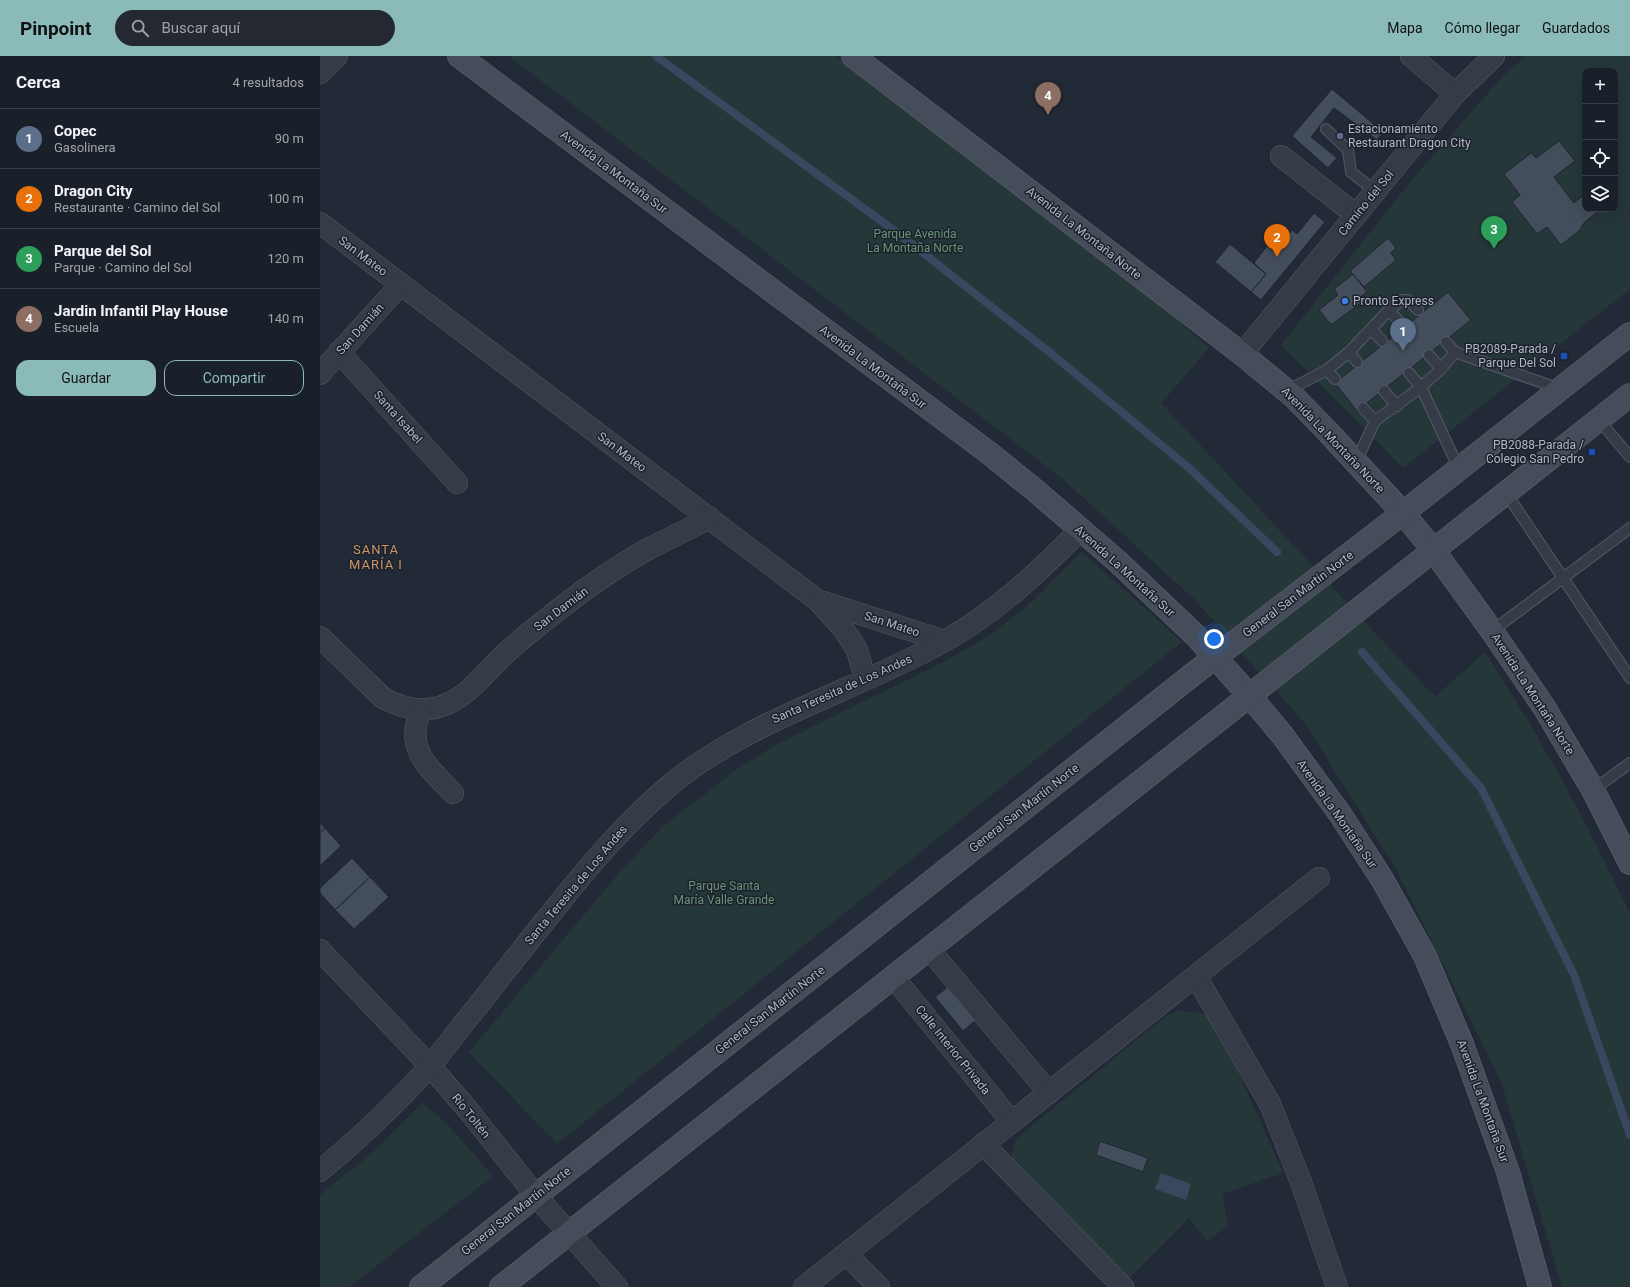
<!DOCTYPE html>
<html lang="es">
<head>
<meta charset="utf-8">
<style>
	body { margin:0; font-family:Roboto,sans-serif; background:#232831; color:#f1f3f6 }
	.controls { position:absolute; right:12px; top:12px; display:grid; overflow:hidden; border-radius:8px; box-shadow:0 4px 16px #0002 }
	.controls button { width:36px; height:36px; display:grid; place-items:center; padding:0; border:0; border-bottom:1px solid #383e46; background:#1a2029; color:#f1f3f6; font:20px sans-serif }
	.you { position:absolute; left:894px; top:583px; width:14px; height:14px; margin:-10px; border:3px solid #fff; border-radius:50%; background:#1a73e8; box-shadow:0 0 0 6px #1a73e833 }
	.badge { display:grid; place-items:center; width:26px; height:26px; border-radius:50%; background:#8bbbb9; color:#fff; font-size:13px; font-weight:700 }
	.pin { position:absolute; translate:-50% -33px; filter:drop-shadow(0 1px 2px #0008) }
	.pin::after { content:''; position:absolute; top:21px; width:14px; height:12px; background:inherit; clip-path:polygon(0 0,100% 0,50% 100%) }
	.list { margin:0; padding:0; list-style:none }
	h2 { display:flex; justify-content:space-between; align-items:center; height:52px; margin:0; padding:0 16px; font-size:17px }
	h2 small { font-size:13px; font-weight:400; color:#9fa3a8 }
	.list li { display:grid; grid-template-columns:26px 1fr auto; gap:12px; align-items:center; box-sizing:border-box; height:60px; padding:0 16px; border-top:1px solid #383e46 }
	.list b { display:block; font-size:15px; white-space:nowrap }
	.list p { margin:0; font-size:13px; white-space:nowrap; color:#9fa3a8 }
	.list em { font-size:13px; font-style:normal; color:#9fa3a8 }
	.actions { display:flex; gap:8px; padding:12px 16px }
	.actions a { flex:1; padding:9px 0; border:1px solid #8bbbb9; border-radius:12px; text-align:center; font-size:14px; color:#8bbbb9 }
	.actions .main { background:#8bbbb9; color:#111 }
	.icon { flex:none; width:22px; height:22px; fill:none; stroke:currentColor; stroke-width:2; stroke-linecap:round; stroke-linejoin:round }
	.map { position:relative; flex:none; width:1310px; height:1231px; overflow:hidden }
	header { display:flex; align-items:center; gap:24px; box-sizing:border-box; height:56px; padding:0 20px; background:#8bbbb9; color:#111 }
	header strong { font-size:19px }
	nav { display:flex; gap:22px; margin-inline-start:auto; font-size:14px }
	.search { width:280px; height:36px; background:#232831; display:flex; align-items:center; gap:10px; box-sizing:border-box; padding:0 14px; border-radius:22px; color:#9fa3a8; font-size:15px }
	main { display:flex }
	aside { flex:1; background:#1a2029 }
	.map>svg:first-child { display:block }
	.green { fill:#263739; fill-rule:evenodd }
	.water { fill:#39475f }
	.lines { fill:none; stroke-linecap:round; stroke-linejoin:round }
	.stream { stroke:#39475f; stroke-width:8 }
	.building { fill:#444d5b; stroke:#1e242e }
	.lane-casing { stroke:#545a65; stroke-width:12 }
	.street-casing { stroke:#545a65; stroke-width:22 }
	.secondary-casing { stroke:#545a65; stroke-width:24 }
	.lane { stroke:#363c47; stroke-width:10 }
	.street { stroke:#363c47; stroke-width:21 }
	.secondary { stroke:#454c5a; stroke-width:22 }
	.service-dot { fill:#5c6f8a; stroke:#1c222c; stroke-width:1.5 }
	.shop-dot { fill:#3f7fe0; stroke:#1c222c; stroke-width:1.5 }
	.transit-dot { fill:#1a4fb4; stroke:#1c222c; stroke-width:1.5 }
	.labels { text-anchor:middle; dominant-baseline:central; stroke-width:3; stroke-linejoin:round; paint-order:stroke }
	.poi-label { font-size:12px; fill:#b1b7c4; stroke:#1c222c; text-anchor:start }
	.street-label { font-size:12px; fill:#b1b7c4; stroke:#1c222c }
	.park-label { font-size:12px; fill:#6a9276; stroke:#1c222c }
	.neighbourhood-label { font-size:13px; letter-spacing:1px; fill:#ca9666; stroke:#1c222c }
</style>
</head>
<body>
<header>
<strong>Pinpoint</strong>
<div class="search"><svg class="icon" aria-label="search" viewBox="0 0 24 24"><circle cx="10" cy="10" r="6"/><path d="M15 15l6 6"/></svg>Buscar aquí</div>
<nav><a>Mapa</a><a>Cómo llegar</a><a>Guardados</a></nav>
</header>
<main>
<aside>
<h2>Cerca<small>4 resultados</small></h2>
<ul class="list">
<li><span class="badge" style="background:#5c6f8a">1</span><div><b>Copec</b><p>Gasolinera</p></div><em>90 m</em></li>
<li><span class="badge" style="background:#e8710a">2</span><div><b>Dragon City</b><p>Restaurante · Camino del Sol</p></div><em>100 m</em></li>
<li><span class="badge" style="background:#2e9e5b">3</span><div><b>Parque del Sol</b><p>Parque · Camino del Sol</p></div><em>120 m</em></li>
<li><span class="badge" style="background:#8d6e63">4</span><div><b>Jardin Infantil Play House</b><p>Escuela</p></div><em>140 m</em></li>
</ul>
<div class="actions"><a class="main">Guardar</a><a>Compartir</a></div>
</aside>
<div class="map">
<svg width="1310" height="1231" viewBox="0 0 1310 1231">
	<rect width="100%" height="100%" fill="#232a37"/>
	<g class="green">
		<path d="M189,0H516L825,236L889,292L841,347L1115,641L1165,596L1207,663L1246,731L1282,800L1310,858V1231H1242L1181,1025L1075,811L984,666L875,544L744,424Z"/>
		<path d="M1206,0H1310V233L1083,412L961,289L1090,126L1183,20ZM1265,15H1295V153H1265Z"/>
		<path d="M762,496L862,586L237,1088L149,996L300,816L342,771L416,714L452,691L625,605L667,581L707,550Z"/>
		<path d="M857,955L893,958L963,1117L902,1138L908,1170L887,1185L869,1162L808,1223L691,1102L696,1083L846,960Z"/>
		<path d="M103,1047L127,1068L173,1120L29,1231H0V1139L52,1097Z"/>
	</g>
	<path class="water" d="M841,1117L871,1128L866,1144L835,1133Z"/>
	<g class="lines">
		<g class="stream">
			<path d="M336,0L579,178L733,299L869,412L957,496"/>
			<path d="M1042,596L1161,732L1254,919L1310,1079"/>
		</g>
	</g>
	<g class="building">
		<path d="M1012,33L1063,76L1057,84L1014,52L991,81L1017,102L1008,112L972,80Z"/>
		<path d="M1239,85L1255,105L1234,121L1254,147L1265,138V153H1281L1264,167L1260,174L1241,189L1227,171L1217,178L1192,146L1200,139L1184,118L1211,97L1216,102Z"/>
		<path d="M994,157L1005,166L941,244L931,236L946,218L934,207L947,190L954,195L972,174L977,178Z"/>
		<path d="M1068,182L1076,192L1071,197L1076,204L1044,231L1030,215Z"/>
		<path d="M910,188L946,218L931,236L895,206Z"/>
		<path d="M1033,218L1047,236L1038,243L1041,247L1011,269L999,254L1018,239L1014,233Z"/>
		<path d="M1128,236L1151,264L1037,355L1015,327Z"/>
		<path d="M0,767L5,772L0,777Z"/>
		<path d="M5,772L21,790L0,810V777Z"/>
		<path d="M32,802L50,821L15,854L0,837V832Z"/>
		<path d="M50,821L69,841L34,873L15,854Z"/>
		<path d="M629,930L656,964L643,975L615,941Z"/>
		<path d="M780,1085L828,1102L823,1116L776,1099Z"/>
	</g>
	<g class="lines">
		<g class="lane-casing">
			<g id="lane">
				<path d="M1006,73L1028,94L1031,116L1055,135"/>
				<path d="M1069,254L1082,269"/>
				<path d="M1051,273L1062,285"/>
				<path d="M1126,286L1135,296"/>
				<path d="M1029,296L1037,306"/>
				<path d="M1109,299L1121,313"/>
				<path d="M1007,314L1015,323"/>
				<path d="M966,335L1007,314L1029,296L1069,254L1082,244H1088L1098,254"/>
				<path d="M1064,335L1077,350"/>
				<path d="M1043,352L1055,365"/>
				<path d="M1279,364L1310,401"/>
				<path d="M1036,406L1055,365L1101,331L1089,317"/>
				<path d="M1139,413L1101,331L1121,313L1135,296L1240,333"/>
				<path d="M1186,437L1310,622"/>
				<path d="M1172,575L1310,472"/>
				<path d="M1273,734L1310,707"/>
			</g>
		</g>
		<g class="street-casing">
			<g id="street">
				<path d="M1091,0L1135,38"/>
				<path d="M0,17L17,0"/>
				<path d="M961,100L1036,159"/>
				<path d="M0,167L497,544L624,585"/>
				<path d="M19,296L137,427"/>
				<path d="M922,298L1135,38L1174,0"/>
				<path d="M0,318L81,228"/>
				<path d="M499,546L523,572L537,594L545,623"/>
				<path d="M0,581L63,642C84,653 105,658 127,648C151,638 167,614 186,597C198,586 210,576 223,566C256,539 292,513 330,492C350,482 370,472 390,462"/>
				<path d="M101,654C84,693 108,711 133,737"/>
				<path d="M609,893L729,1037"/>
				<path d="M0,894L110,1010L148,1054L216,1140L297,1231"/>
				<path d="M876,920L950,1048L981,1126L1017,1231"/>
				<path d="M574,922L692,1066"/>
				<path d="M663,1088L803,1231"/>
				<path d="M0,1115C39,1083 76,1048 110,1010C126,991 141,970 157,951C182,919 207,887 233,855C269,810 305,767 350,729C430,663 533,636 623,586C674,558 719,516 760,474"/>
				<path d="M526,1198L559,1231"/>
				<path d="M484,1231L999,822"/>
			</g>
		</g>
		<g class="secondary-casing">
			<g id="secondary">
				<path d="M139,0L669,397L716,435L797,505L876,580L929,639L963,680L1020,758L1062,823L1105,900L1142,988L1188,1116L1220,1231"/>
				<path d="M533,0L922,298L973,340L1008,376L1083,457L1114,495L1172,575L1224,651L1273,734L1310,807"/>
				<path d="M101,1231L872,619L1083,457L1310,278"/>
				<path d="M181,1231L1310,339"/>
			</g>
		</g>
		<use href="#lane" class="lane"/>
		<use href="#street" class="street"/>
		<use href="#secondary" class="secondary"/>
	</g>
	<circle class="service-dot" cx="1020" cy="80" r="4"/>
	<circle class="shop-dot" cx="1025" cy="245" r="4"/>
	<g class="transit-dot">
		<rect x="1240" y="296" width="8" height="8" rx="2"/>
		<rect x="1268" y="392" width="8" height="8" rx="2"/>
	</g>
	<g class="labels">
		<g class="poi-label">
			<text x="1028" y="73">Estacionamiento<tspan x="1028" dy="14">Restaurant Dragon City</tspan></text>
			<text x="1033" y="245">Pronto Express</text>
			<text x="1236" y="293" text-anchor="end">PB2089-Parada /<tspan x="1236" dy="14">Parque Del Sol</tspan></text>
			<text x="1264" y="389" text-anchor="end">PB2088-Parada /<tspan x="1264" dy="14">Colegio San Pedro</tspan></text>
		</g>
		<g class="street-label">
			<text transform="translate(294 116) rotate(37)">Avenida La Montaña Sur</text>
			<text transform="translate(1046 147) rotate(-51)">Camino del Sol</text>
			<text transform="translate(764 177) rotate(38)">Avenida La Montaña Norte</text>
			<text transform="translate(43 200) rotate(37)">San Mateo</text>
			<text transform="translate(40 273) rotate(-48)">San Damián</text>
			<text transform="translate(553 311) rotate(37)">Avenida La Montaña Sur</text>
			<text transform="translate(78 361) rotate(48)">Santa Isabel</text>
			<text transform="translate(1013 384) rotate(46)">Avenida La Montaña Norte</text>
			<text transform="translate(302 396) rotate(37)">San Mateo</text>
			<text transform="translate(805 515) rotate(42)">Avenida La Montaña Sur</text>
			<text transform="translate(978 538) rotate(-37)">General San Martín Norte</text>
			<text transform="translate(241 553) rotate(-37)">San Damián</text>
			<text transform="translate(572 568) rotate(18)">San Mateo</text>
			<text transform="translate(522 633) rotate(-24)">Santa Teresita de Los Andes</text>
			<text transform="translate(1213 638) rotate(57)">Avenida La Montaña Norte</text>
			<text transform="translate(704 752) rotate(-38)">General San Martín Norte</text>
			<text transform="translate(1017 758) rotate(55)">Avenida La Montaña Sur</text>
			<text transform="translate(256 829) rotate(-50)">Santa Teresita de Los Andes</text>
			<text transform="translate(450 954) rotate(-38)">General San Martín Norte</text>
			<text transform="translate(633 994) rotate(51)">Calle Interior Privada</text>
			<text transform="translate(1163 1045) rotate(70)">Avenida La Montaña Sur</text>
			<text transform="translate(151 1060) rotate(51)">Río Toltén</text>
			<text transform="translate(196 1155) rotate(-38)">General San Martín Norte</text>
		</g>
		<g class="park-label">
			<text x="595" y="178">Parque Avenida<tspan x="595" dy="14">La Montaña Norte</tspan></text>
			<text x="404" y="830">Parque Santa<tspan x="404" dy="14">María Valle Grande</tspan></text>
		</g>
		<g class="neighbourhood-label">
			<text x="56" y="493">SANTA<tspan x="56" dy="15">MARÍA I</tspan></text>
		</g>
	</g>
</svg>
<div class="controls">
<button>+</button>
<button>−</button>
<button><svg class="icon" aria-label="locate" viewBox="0 0 24 24"><circle cx="12" cy="12" r="6"/><path d="M12 2v4M12 18v4M2 12h4M18 12h4"/></svg></button>
<button><svg class="icon" aria-label="layers" viewBox="0 0 24 24"><path d="M12 4l9 5-9 5-9-5zM3 14l9 5 9-5"/></svg></button>
</div>
<div class="you"></div>
<div class="pin badge" style="left:1083px;top:295px;background:#5c6f8a">1</div>
<div class="pin badge" style="left:957px;top:201px;background:#e8710a">2</div>
<div class="pin badge" style="left:1174px;top:193px;background:#2e9e5b">3</div>
<div class="pin badge" style="left:728px;top:59px;background:#8d6e63">4</div>
</div>
</main>
</body>
</html>
